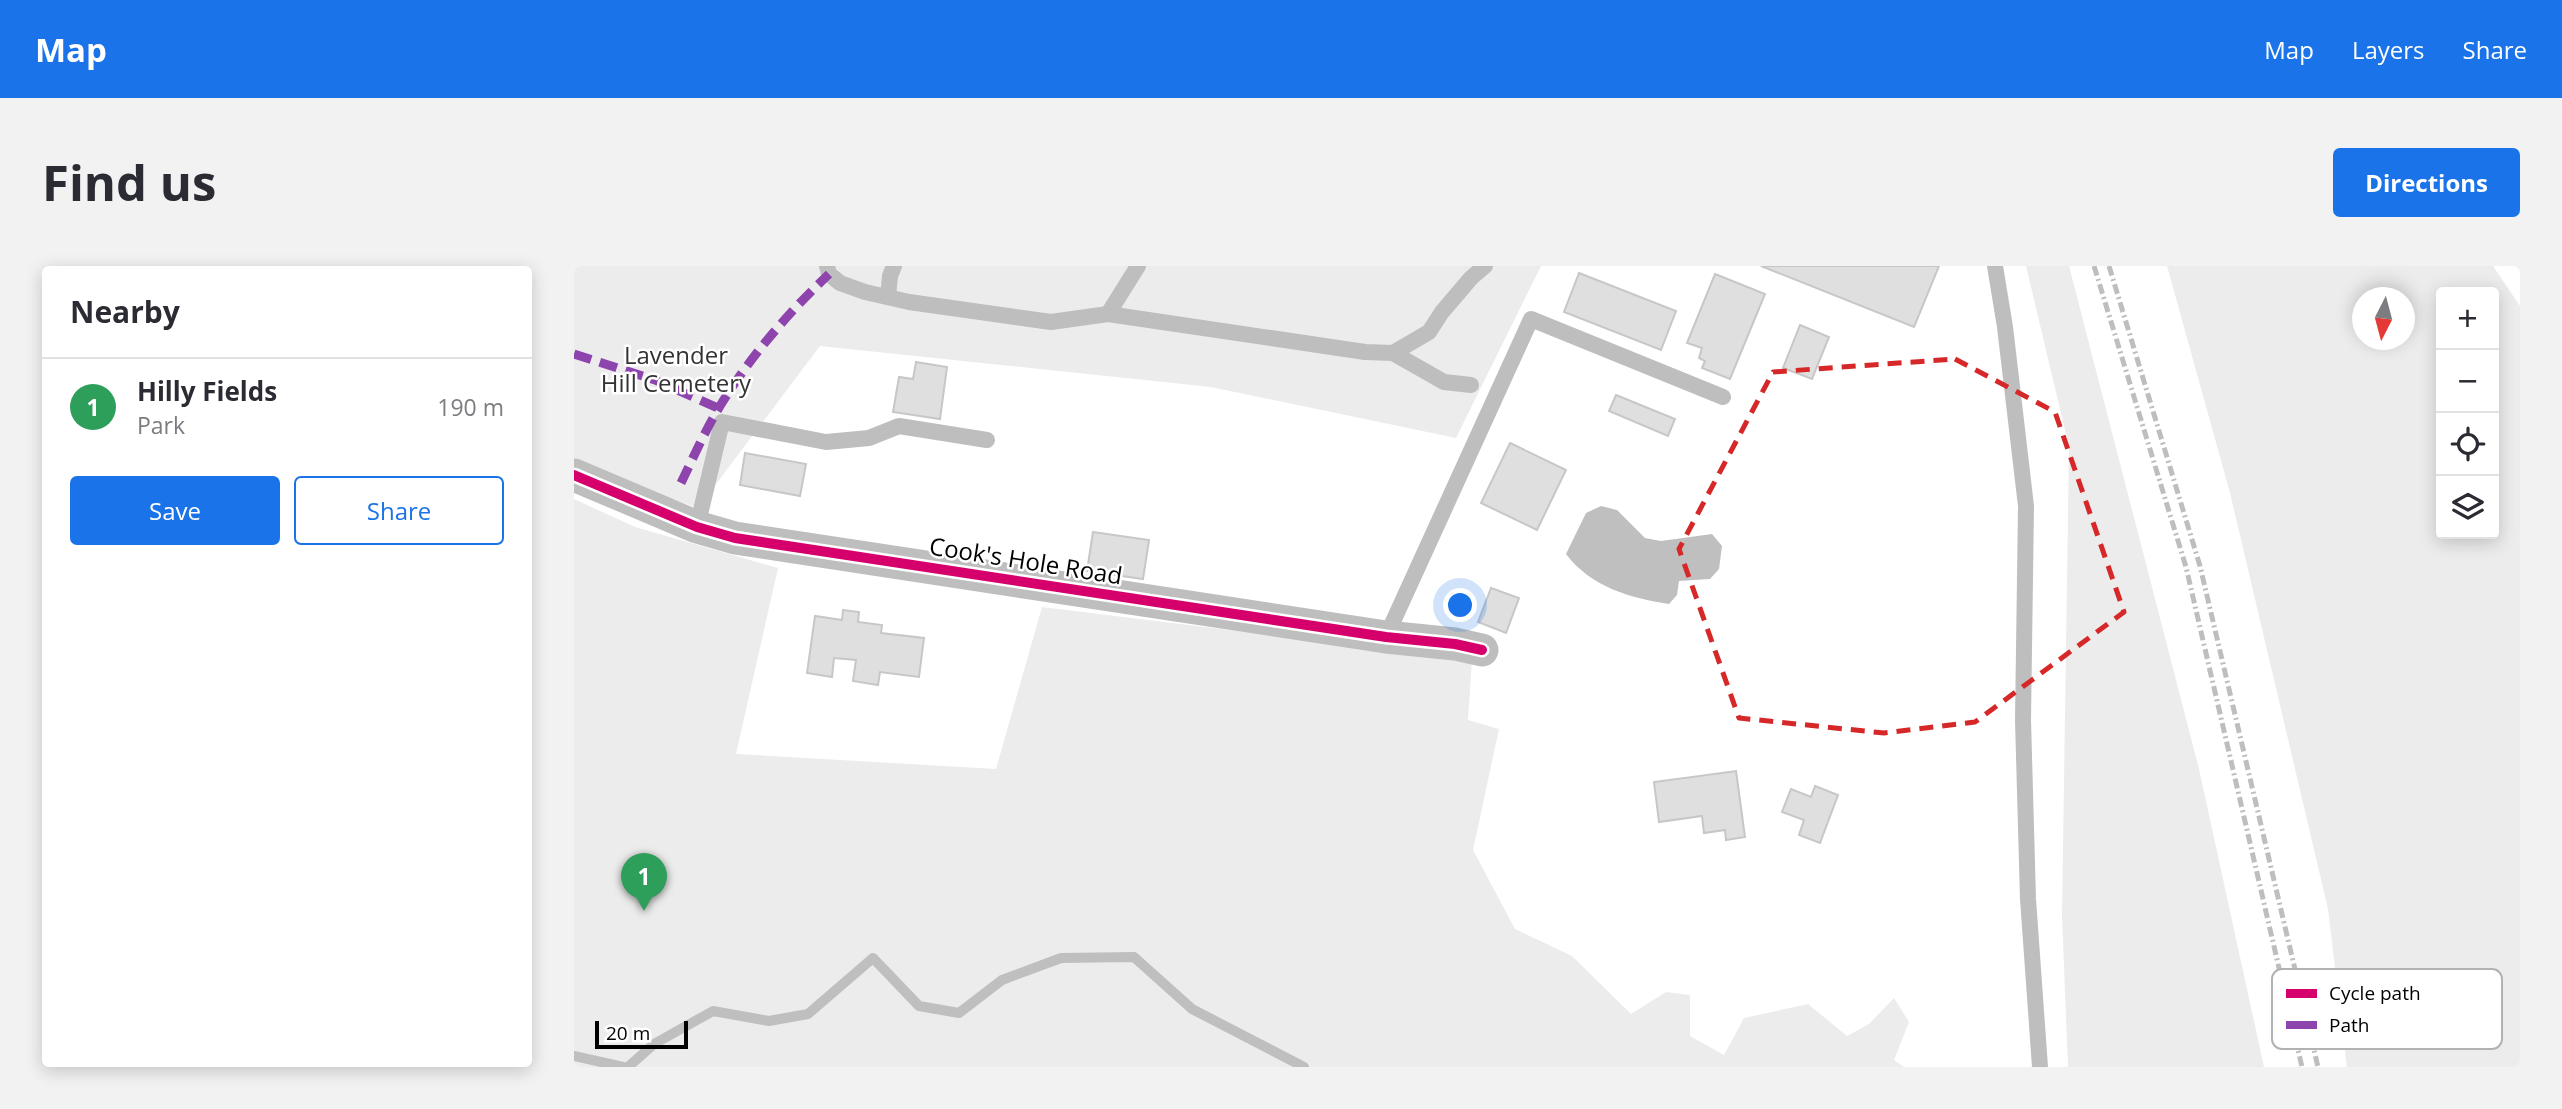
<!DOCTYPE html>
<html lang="en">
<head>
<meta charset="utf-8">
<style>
	body { margin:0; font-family:"Open Sans",sans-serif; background:#f2f2f3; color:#2b2b33 }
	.controls { position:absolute; right:21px; top:21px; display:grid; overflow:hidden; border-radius:7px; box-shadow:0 4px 18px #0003 }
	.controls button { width:63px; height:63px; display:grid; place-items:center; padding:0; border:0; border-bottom:2px solid #e1e1e2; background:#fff; color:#2b2b33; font:35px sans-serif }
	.compass { position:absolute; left:1778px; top:21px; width:63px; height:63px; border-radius:50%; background:#fff; box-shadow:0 4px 18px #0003; rotate:186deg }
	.scale { position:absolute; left:21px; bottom:18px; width:93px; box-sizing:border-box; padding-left:7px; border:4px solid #000; border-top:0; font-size:19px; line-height:24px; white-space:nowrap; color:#000; -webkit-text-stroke:5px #fff; paint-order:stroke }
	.you { position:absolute; left:887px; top:340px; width:24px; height:24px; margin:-18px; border:5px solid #fff; border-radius:50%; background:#1a73e8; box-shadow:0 0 0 10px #1a73e833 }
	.badge { display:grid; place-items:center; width:46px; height:46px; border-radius:50%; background:#1a73e8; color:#fff; font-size:23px; font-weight:700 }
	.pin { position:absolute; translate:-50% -58px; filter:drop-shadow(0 2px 4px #0008) }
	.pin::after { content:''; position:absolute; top:37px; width:24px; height:21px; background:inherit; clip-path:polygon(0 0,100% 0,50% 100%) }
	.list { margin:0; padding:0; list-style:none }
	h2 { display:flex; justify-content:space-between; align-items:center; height:91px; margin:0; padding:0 28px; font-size:30px }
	h2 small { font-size:23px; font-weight:400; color:#7c7c81 }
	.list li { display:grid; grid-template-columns:46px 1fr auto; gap:21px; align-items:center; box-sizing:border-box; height:98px; padding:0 28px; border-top:2px solid #e1e1e2 }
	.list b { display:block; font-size:26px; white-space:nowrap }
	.list p { margin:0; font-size:23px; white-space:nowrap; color:#7c7c81 }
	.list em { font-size:23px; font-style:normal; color:#7c7c81 }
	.actions { display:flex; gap:14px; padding:21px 28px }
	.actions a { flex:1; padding:16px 0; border:2px solid #1a73e8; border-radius:7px; text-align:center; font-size:24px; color:#1a73e8 }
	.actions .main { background:#1a73e8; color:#fff }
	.icon { flex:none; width:38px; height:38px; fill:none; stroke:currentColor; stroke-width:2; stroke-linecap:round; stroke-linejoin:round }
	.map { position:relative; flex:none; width:1946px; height:801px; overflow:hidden; border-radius:7px }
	header { display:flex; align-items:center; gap:42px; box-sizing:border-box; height:98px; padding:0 35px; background:#1a73e8; color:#fff }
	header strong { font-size:33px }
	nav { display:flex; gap:38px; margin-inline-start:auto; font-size:24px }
	.intro { display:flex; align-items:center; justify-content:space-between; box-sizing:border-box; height:168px; padding:0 42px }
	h1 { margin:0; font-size:49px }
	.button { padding:18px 32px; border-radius:7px; background:#1a73e8; color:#fff; font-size:24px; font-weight:700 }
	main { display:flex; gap:42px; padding:0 42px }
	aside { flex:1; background:#fff; border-radius:7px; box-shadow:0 4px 18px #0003 }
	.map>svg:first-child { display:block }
	.green { fill:#ececec; fill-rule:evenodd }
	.water { fill:#bfbfbf }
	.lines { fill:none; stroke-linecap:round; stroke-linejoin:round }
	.stream { stroke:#bfbfbf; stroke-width:10 }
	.building { fill:#dfdfdf; stroke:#c7c7c7; stroke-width:2 }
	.lane { stroke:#bebebe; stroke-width:16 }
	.street { stroke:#bebebe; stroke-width:33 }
	.rail { stroke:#bebebe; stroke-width:5; stroke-dasharray:10 3.5 2 3.5; stroke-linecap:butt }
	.quiet { stroke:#8e44ad; stroke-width:9; stroke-dasharray:18 9; stroke-linecap:butt }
	.cycleway-casing { stroke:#fff; stroke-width:15 }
	.cycleway { stroke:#d6006c; stroke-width:10 }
	.marked { fill:none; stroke:#d62828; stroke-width:5; stroke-dasharray:14 9; stroke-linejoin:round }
	.labels { text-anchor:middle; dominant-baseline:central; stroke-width:5; stroke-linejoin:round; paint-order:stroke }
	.park-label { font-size:24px; fill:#333; stroke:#fff }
	.street-label { font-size:24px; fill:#000; stroke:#fff }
	.key { fill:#fff; stroke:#b2b2b2; stroke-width:2 }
	.key-label { font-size:19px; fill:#000 }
</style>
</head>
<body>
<header>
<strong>Map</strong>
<nav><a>Map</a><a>Layers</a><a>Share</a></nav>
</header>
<div class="intro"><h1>Find us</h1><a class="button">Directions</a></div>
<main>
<aside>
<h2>Nearby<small></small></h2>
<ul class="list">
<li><span class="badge" style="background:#2e9e5b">1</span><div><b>Hilly Fields</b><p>Park</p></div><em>190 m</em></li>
</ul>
<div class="actions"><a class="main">Save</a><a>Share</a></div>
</aside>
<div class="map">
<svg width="1946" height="801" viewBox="0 0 1946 801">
	<rect width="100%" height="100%" fill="#fff"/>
	<g class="green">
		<path d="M0,0H967L882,172L637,121L246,80L124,242L0,198Z"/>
		<path d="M1452,0H1495L1625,503L1690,801H1494L1488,649L1495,181Z"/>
		<path d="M1593,0H1919L1946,40V801H1773L1754,643L1656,227ZM1867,26H1920V268H1867ZM1788,32H1830V74H1788Z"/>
		<path d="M0,233L61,261L204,302L162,488L422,503L468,341L898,394L894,454L925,463L899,584L941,663L998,690L1057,748L1092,726L1116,729V770L1150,789L1170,752L1234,738L1273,770L1295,758L1320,732L1335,756L1320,794L1330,801H0Z"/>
	</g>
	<path class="water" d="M1027,240L1043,244L1071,272L1087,275L1138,268L1148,280L1145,303L1136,313L1105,315L1103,329L1095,338C1056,332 1017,321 992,288L1012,247Z"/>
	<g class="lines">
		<g class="stream">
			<path d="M0,790L49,801"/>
			<path d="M54,801L80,778L139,745L195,755L234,748L299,692L345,740L385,747L428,714L487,692L560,691L618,743L730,801"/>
		</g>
	</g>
	<g class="building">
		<path d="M1187,0H1365L1340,61Z"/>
		<path d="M1005,7L1102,45L1087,84L990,46Z"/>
		<path d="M1141,8L1191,28L1156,113L1128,102L1131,95L1125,92L1128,82L1113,77Z"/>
		<path d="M1226,59L1255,71L1238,113L1209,102Z"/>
		<path d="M342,96L373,101L366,153L319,146L325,111L339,113Z"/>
		<path d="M1042,129L1101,153L1094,170L1035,145Z"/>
		<path d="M936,177L992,204L963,264L907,237Z"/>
		<path d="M171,187L232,198L226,230L166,219Z"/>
		<path d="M519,266L575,274L569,313L513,305Z"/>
		<path d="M917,322L945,332L932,367L904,356Z"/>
		<path d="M269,344L285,346L284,356L308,359L307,367L350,372L345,411L306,406L304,419L279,415L282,394L260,392L258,411L233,407L241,350L268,354Z"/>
		<path d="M1162,505L1171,571L1152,574L1151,564L1130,567L1128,550L1085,556L1080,516Z"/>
		<path d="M1241,520L1264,529L1246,577L1225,569L1230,554L1208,546L1217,523L1237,531Z"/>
	</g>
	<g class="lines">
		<g class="lane">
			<path d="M253,0L255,8L266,17L291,26L335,36L477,56L534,48L791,86L819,87"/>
			<path d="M1421,0L1431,61L1452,240L1449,454L1454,633L1466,801"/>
			<path d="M314,31L316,10L320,0"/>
			<path d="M534,48L564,0"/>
			<path d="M897,119L870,116L819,87L855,66L868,46L897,12L911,0"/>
			<path d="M123,261L148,156L252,176L295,172L325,160L413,174"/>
			<path d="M812,371L957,53L1149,131"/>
		</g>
		<path class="street" d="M0,209L123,261L161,272L812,371L881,378L908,384"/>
		<g class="rail">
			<path d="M1520,0L1612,301L1728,801"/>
			<path d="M1535,0L1626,300L1744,801"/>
		</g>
		<g class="quiet">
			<path d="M0,88L81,114L144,142"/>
			<path d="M107,217C119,192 131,165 146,140C176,91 213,48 255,8"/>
		</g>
		<g class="cycleway-casing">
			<path id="cycleway" d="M0,209L123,261L161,272L812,371L881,378L908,384"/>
		</g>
		<use href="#cycleway" class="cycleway"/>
	</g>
	<path class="marked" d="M1381,93L1481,146L1550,346L1401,456L1310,467L1165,452L1105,283L1199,106Z"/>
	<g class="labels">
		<g class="park-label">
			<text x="102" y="88">Lavender<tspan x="102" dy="28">Hill Cemetery</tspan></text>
		</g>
		<g class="street-label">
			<text transform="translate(452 294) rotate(9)">Cook's Hole Road</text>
		</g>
	</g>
	<rect x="1698" y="703" width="230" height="80" rx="10" class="key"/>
	<rect x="1712" y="723" width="31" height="9" fill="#d6006c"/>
	<rect x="1712" y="755" width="31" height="8" fill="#8e44ad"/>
	<g class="key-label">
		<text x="1755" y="734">Cycle path</text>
		<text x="1755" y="766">Path</text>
	</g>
</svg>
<div class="controls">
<button>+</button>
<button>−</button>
<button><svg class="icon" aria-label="locate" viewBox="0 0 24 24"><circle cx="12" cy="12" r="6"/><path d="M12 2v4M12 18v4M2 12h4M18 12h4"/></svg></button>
<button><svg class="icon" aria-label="layers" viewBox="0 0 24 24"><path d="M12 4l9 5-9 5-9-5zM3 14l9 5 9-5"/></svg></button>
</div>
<svg class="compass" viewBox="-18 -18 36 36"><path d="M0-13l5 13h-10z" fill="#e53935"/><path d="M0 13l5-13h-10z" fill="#7c7c81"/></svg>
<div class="scale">20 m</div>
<div class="you"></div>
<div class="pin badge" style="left:70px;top:645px;background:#2e9e5b">1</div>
</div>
</main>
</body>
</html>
